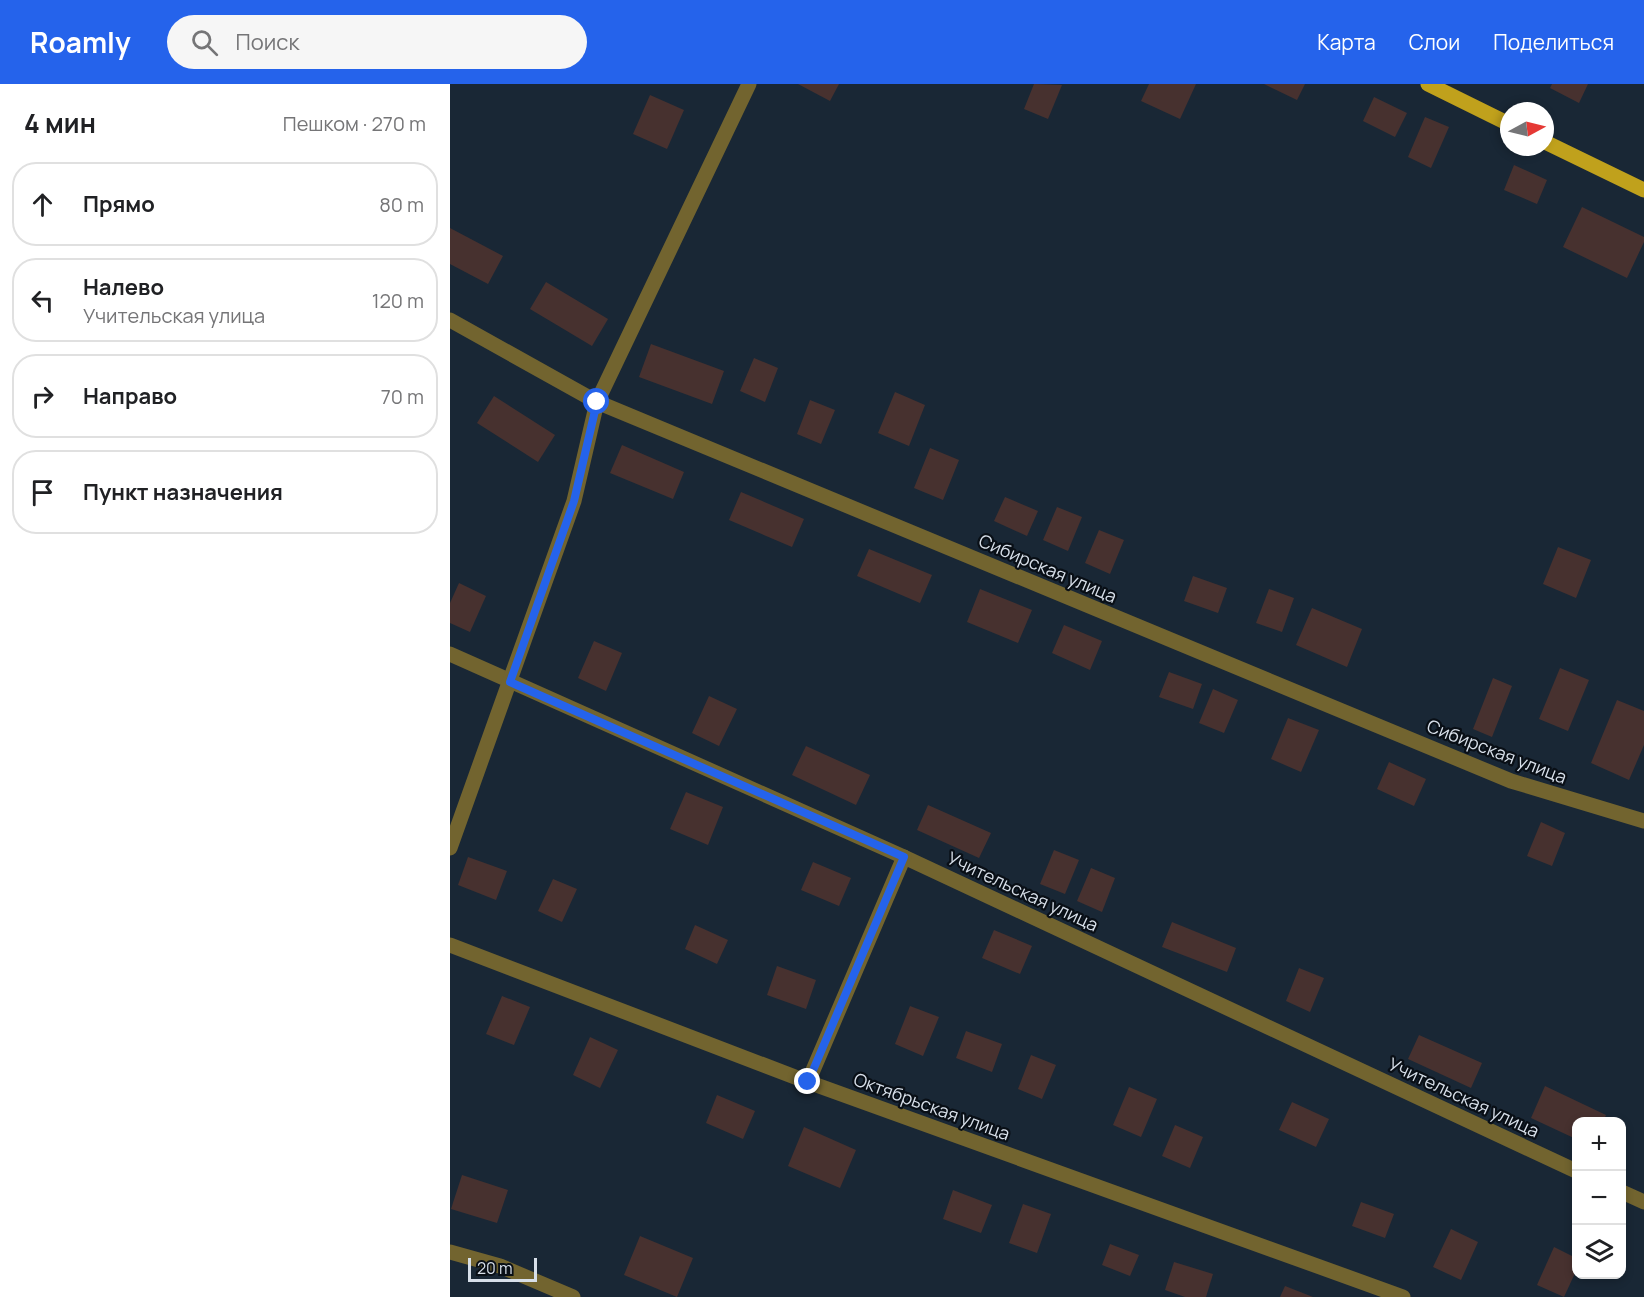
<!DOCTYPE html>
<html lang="ru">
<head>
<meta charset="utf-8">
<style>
	body { margin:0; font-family:Manrope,sans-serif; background:#f6f6f6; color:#202124 }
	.controls { position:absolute; right:18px; bottom:18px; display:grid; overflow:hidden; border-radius:12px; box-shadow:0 3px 9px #0003 }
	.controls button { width:54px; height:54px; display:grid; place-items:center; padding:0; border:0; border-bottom:2px solid #e0e0e0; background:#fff; color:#202124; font:30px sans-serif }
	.compass { position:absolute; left:1050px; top:18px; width:54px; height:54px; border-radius:50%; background:#fff; box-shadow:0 3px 9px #0003; rotate:83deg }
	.scale { position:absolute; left:18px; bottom:15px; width:69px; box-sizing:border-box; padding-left:6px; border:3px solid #d7dfe9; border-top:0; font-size:16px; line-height:21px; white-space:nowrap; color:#d7dfe9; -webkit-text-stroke:4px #090f16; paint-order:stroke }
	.stop { position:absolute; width:18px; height:18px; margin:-14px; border:4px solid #2563eb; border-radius:50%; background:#fff }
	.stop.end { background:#2563eb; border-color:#fff; box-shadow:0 2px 6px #0008 }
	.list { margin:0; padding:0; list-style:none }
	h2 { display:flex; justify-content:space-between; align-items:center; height:78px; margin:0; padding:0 24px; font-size:26px }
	h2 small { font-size:20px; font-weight:400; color:#757577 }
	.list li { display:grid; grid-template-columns:39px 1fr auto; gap:18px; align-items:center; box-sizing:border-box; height:84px; margin:0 12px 12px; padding:0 12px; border:2px solid #e0e0e0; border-radius:24px }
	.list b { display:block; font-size:22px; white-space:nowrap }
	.list p { margin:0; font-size:20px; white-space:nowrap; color:#757577 }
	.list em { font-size:20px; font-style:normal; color:#757577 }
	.icon { flex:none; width:33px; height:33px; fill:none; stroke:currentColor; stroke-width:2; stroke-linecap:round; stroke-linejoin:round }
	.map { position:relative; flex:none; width:1194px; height:1213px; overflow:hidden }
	header { display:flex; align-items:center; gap:36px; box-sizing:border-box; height:84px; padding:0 30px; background:#2563eb; color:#fff }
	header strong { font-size:28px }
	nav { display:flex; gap:33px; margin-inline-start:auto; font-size:21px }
	.search { width:420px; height:54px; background:#f6f6f6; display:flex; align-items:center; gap:15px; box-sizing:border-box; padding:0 21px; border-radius:33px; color:#757577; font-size:22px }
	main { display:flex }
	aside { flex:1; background:#fff }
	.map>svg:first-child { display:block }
	.building { fill:#47312f }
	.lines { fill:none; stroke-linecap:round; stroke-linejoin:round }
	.minor { stroke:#72642f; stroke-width:15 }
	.major { stroke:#c0a11c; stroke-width:15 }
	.route { stroke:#2563eb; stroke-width:8 }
	.labels { text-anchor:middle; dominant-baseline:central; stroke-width:4.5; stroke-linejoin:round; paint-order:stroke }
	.street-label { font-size:18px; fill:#d7dfe9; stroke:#090f16 }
</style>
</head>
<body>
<header>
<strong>Roamly</strong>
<div class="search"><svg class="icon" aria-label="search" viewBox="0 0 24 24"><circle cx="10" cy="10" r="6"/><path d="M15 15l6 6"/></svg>Поиск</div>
<nav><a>Карта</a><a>Слои</a><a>Поделиться</a></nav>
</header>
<main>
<aside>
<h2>4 мин<small>Пешком · 270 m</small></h2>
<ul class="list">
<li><svg class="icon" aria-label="ahead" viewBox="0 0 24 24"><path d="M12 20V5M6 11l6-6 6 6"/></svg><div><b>Прямо</b></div><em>80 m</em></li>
<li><svg class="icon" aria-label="left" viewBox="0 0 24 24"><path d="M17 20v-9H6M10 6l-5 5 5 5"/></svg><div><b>Налево</b><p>Учительская улица</p></div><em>120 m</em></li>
<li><svg class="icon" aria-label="right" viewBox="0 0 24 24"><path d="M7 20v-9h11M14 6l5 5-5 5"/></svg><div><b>Направо</b></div><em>70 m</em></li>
<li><svg class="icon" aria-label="arrive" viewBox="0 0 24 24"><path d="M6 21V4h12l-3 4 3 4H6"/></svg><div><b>Пункт назначения</b></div></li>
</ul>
</aside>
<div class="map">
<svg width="1194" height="1213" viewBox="0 0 1194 1213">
	<rect width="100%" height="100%" fill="#192735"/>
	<g class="building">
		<path d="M348,0H389L380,17Z"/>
		<path d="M584,0L612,1L598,35L574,25Z"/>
		<path d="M699,0H746L730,35L691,17Z"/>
		<path d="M814,0H855L847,16Z"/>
		<path d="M1102,0H1138L1129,19L1100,4Z"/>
		<path d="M200,11L234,26L217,65L183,50Z"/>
		<path d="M924,13L957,29L945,53L913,37Z"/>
		<path d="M975,33L999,43L981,84L958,73Z"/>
		<path d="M1064,81L1097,96L1087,120L1054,106Z"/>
		<path d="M1132,123L1194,153V158L1177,194L1113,163Z"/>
		<path d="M0,144L53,172L38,200L0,180Z"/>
		<path d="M96,198L158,235L142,262L80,225Z"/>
		<path d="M201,260L274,287L262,320L189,293Z"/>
		<path d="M304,274L328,284L315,318L290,307Z"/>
		<path d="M445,308L475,321L459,362L428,349Z"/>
		<path d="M44,312L105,351L88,378L27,339Z"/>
		<path d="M360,316L385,326L371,360L347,350Z"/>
		<path d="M172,361L234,388L223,415L160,389Z"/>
		<path d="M480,364L509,376L493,416L464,404Z"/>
		<path d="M291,408L354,435L342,463L279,436Z"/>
		<path d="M555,413L588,427L577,452L544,437Z"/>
		<path d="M607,423L632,433L618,467L593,456Z"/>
		<path d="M649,446L674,456L660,490L635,479Z"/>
		<path d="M1108,463L1141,476L1126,514L1093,500Z"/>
		<path d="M419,465L482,491L470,519L407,492Z"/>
		<path d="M743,492L777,504L768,529L734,517Z"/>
		<path d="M9,499L36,512L20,548L0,539V519Z"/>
		<path d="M530,505L582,526L568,559L517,538Z"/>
		<path d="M819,505L844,514L832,548L806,539Z"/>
		<path d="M862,524L912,545L897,583L846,561Z"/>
		<path d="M614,541L652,557L640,586L602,569Z"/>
		<path d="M144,557L172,569L156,607L128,594Z"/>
		<path d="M1110,584L1139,596L1118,647L1089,635Z"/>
		<path d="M719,588L752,600L743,625L709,613Z"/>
		<path d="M1043,594L1062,602L1042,653L1023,645Z"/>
		<path d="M763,605L788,616L774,649L749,639Z"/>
		<path d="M259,612L287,625L269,662L242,649Z"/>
		<path d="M1167,616L1194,627V661L1179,696L1141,679Z"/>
		<path d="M838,634L869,646L851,688L821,675Z"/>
		<path d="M356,662L420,691L406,721L342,691Z"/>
		<path d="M939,678L976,695L964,722L927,705Z"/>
		<path d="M236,708L273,723L258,761L220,745Z"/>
		<path d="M478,721L541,749L529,774L467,746Z"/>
		<path d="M1091,738L1115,749L1102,782L1077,772Z"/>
		<path d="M604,766L629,776L615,810L590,800Z"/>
		<path d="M18,773L57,787L46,816L8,801Z"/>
		<path d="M363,778L401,794L389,822L351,806Z"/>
		<path d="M641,784L665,794L652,828L627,817Z"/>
		<path d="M103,795L127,805L112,838L88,827Z"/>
		<path d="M722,838L786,864L777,888L712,863Z"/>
		<path d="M245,841L278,856L267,880L235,865Z"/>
		<path d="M544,846L582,862L570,890L532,874Z"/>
		<path d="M327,882L366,896L356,925L317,911Z"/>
		<path d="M849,884L874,894L860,928L836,917Z"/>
		<path d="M52,912L80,923L64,961L36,950Z"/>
		<path d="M460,922L489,933L473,972L445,960Z"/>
		<path d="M516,947L552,960L542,988L506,974Z"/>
		<path d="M969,951L1032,979L1021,1004L958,975Z"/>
		<path d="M140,953L168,966L150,1004L123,991Z"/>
		<path d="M581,971L606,981L592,1015L568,1005Z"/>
		<path d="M1095,1002L1156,1031L1153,1038H1126V1055L1081,1034Z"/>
		<path d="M679,1003L707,1015L691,1053L663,1041Z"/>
		<path d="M267,1011L305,1027L293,1055L256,1039Z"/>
		<path d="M842,1018L879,1035L866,1063L829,1046Z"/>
		<path d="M725,1041L753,1053L740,1084L712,1072Z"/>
		<path d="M354,1043L406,1066L390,1104L338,1082Z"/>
		<path d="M12,1091L58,1106L47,1139L1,1125Z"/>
		<path d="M503,1106L542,1121L531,1149L493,1135Z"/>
		<path d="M911,1118L944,1130L935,1154L902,1142Z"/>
		<path d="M573,1120L601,1130L587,1169L559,1159Z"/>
		<path d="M1001,1145L1028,1158L1011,1196L983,1183Z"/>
		<path d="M190,1152L243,1174L227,1213L174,1191Z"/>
		<path d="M660,1160L689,1171L680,1192L652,1181Z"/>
		<path d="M1104,1163L1126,1174V1187L1114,1213L1087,1201Z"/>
		<path d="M724,1178L763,1190L756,1213H735L715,1206Z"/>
		<path d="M835,1202L863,1213H830Z"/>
	</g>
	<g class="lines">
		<g class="minor">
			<path d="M0,236L147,318L1061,697L1194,737"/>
			<path d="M0,570L454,773L1126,1087"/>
			<path d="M0,764L124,417L147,318L299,0"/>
			<path d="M0,861L358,998L953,1213"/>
			<path d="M358,998L454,773"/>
			<path d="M1172,1108L1194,1118"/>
			<path d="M0,1168L50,1182L123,1213"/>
		</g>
		<g class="major">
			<path d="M978,0L1059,40"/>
			<path d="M1095,58L1194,106"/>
		</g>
	</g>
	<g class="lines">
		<path class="route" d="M147,318L124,417L60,598L454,773L358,998"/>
	</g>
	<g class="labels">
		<g class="street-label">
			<text transform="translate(598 484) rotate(23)">Сибирская улица</text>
			<text transform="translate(1047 667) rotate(21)">Сибирская улица</text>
			<text transform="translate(573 807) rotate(25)">Учительская улица</text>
			<text transform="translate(1014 1013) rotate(25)">Учительская улица</text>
			<text transform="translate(482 1022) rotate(20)">Октябрьская улица</text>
		</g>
	</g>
</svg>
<div class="controls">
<button>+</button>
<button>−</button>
<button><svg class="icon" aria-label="layers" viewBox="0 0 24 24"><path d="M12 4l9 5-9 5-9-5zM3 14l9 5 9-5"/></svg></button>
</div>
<svg class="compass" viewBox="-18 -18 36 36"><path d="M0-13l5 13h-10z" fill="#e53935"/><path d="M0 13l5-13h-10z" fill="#757577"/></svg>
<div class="scale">20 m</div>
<div class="stop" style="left:147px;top:318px"></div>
<div class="stop end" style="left:358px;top:998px"></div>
</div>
</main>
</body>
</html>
